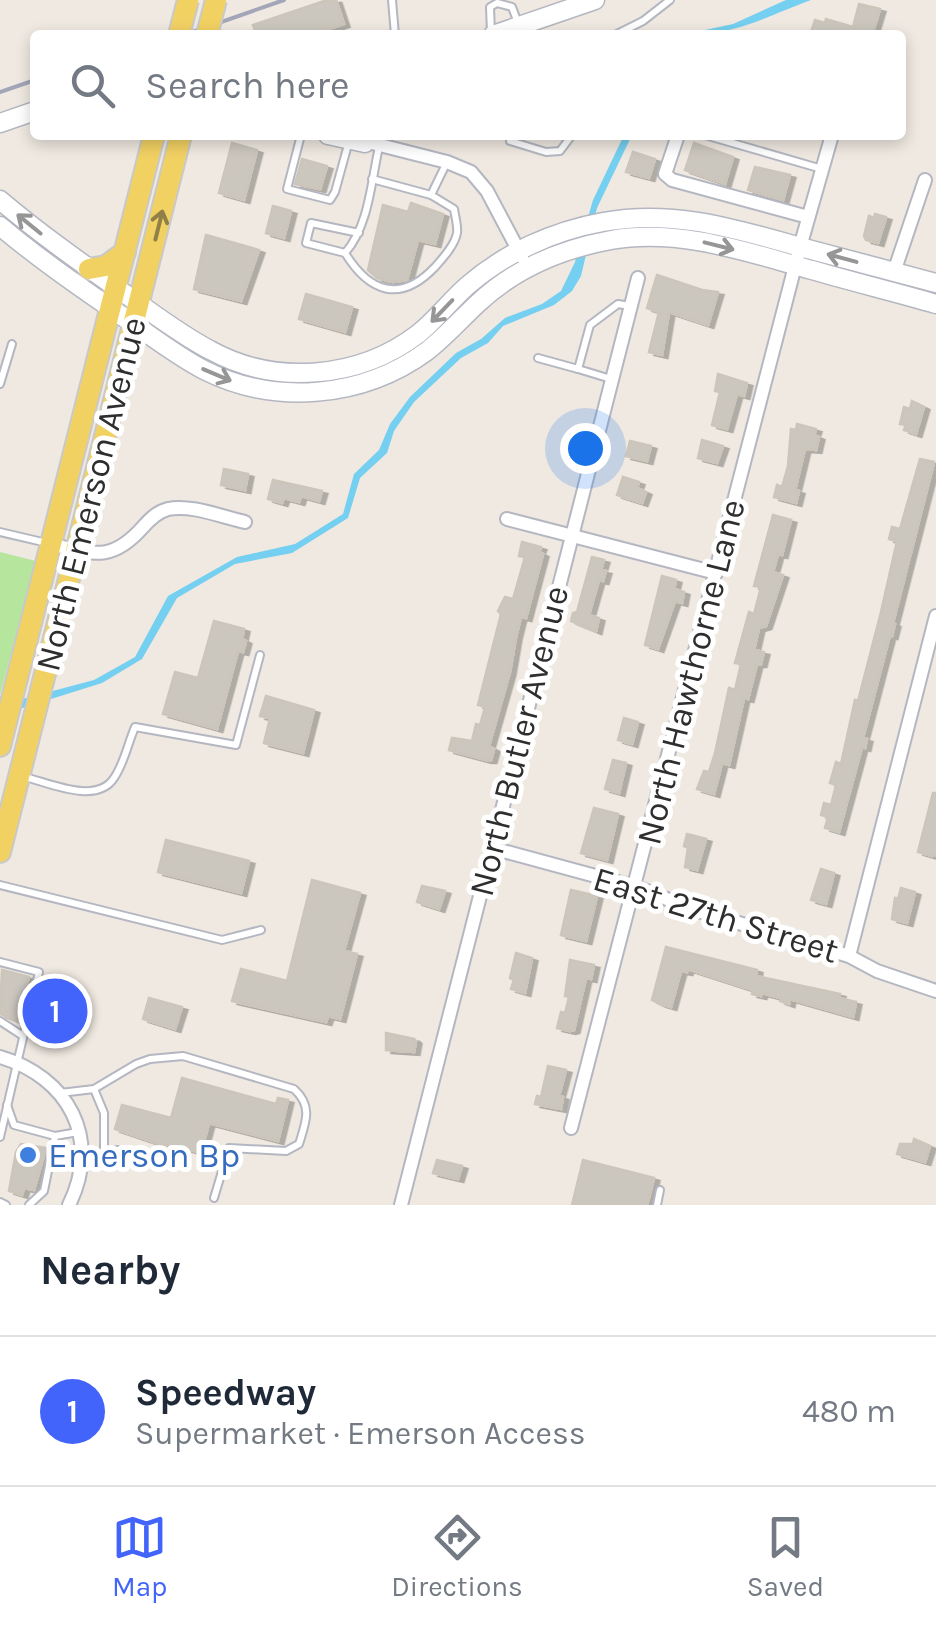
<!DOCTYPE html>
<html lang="en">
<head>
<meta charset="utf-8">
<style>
	body { margin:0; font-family:Karla,sans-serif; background:#f2f2f3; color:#1f2937 }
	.you { position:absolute; left:585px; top:448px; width:35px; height:35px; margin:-25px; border:8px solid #fff; border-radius:50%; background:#1a73e8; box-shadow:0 0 0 15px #1a73e833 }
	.badge { display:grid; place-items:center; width:65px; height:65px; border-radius:50%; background:#4264fb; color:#fff; font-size:32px; font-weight:700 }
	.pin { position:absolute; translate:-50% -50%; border:5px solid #fff; box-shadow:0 2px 10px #0006 }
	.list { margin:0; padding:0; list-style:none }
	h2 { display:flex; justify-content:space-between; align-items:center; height:130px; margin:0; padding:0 40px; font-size:42px }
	h2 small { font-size:32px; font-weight:400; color:#747a83 }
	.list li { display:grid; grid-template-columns:65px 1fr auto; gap:30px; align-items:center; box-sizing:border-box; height:150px; padding:0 40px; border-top:2px solid #e0e1e3 }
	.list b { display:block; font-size:38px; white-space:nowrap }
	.list p { margin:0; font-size:32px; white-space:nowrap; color:#747a83 }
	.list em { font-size:32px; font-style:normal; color:#747a83 }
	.icon { flex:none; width:55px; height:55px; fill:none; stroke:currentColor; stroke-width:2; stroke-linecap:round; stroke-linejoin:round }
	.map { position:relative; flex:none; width:936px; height:1205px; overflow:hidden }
	.search { position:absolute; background:#fff; box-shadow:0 5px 15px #0003; left:30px; right:30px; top:30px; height:110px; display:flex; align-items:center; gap:25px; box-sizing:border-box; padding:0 35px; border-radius:10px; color:#747a83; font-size:38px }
	.sheet { height:280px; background:#fff }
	nav { display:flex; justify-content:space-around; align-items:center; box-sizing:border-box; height:140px; border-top:2px solid #e0e1e3; background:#fff; font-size:28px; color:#747a83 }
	nav a { display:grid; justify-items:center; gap:5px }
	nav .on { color:#4264fb }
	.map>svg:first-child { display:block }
	.green { fill:#b6e59e }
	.water { fill:#75cff0 }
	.building { fill:#cbc7bf; stroke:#cbc5ba; stroke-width:2.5; filter:url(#shadow) }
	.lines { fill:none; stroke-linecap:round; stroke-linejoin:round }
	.lane-casing { stroke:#b4b7c1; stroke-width:10 }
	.street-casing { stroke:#b4b7c1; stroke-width:16 }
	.secondary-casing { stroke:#b4b7c1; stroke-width:21 }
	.primary-casing { stroke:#c9c9c9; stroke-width:24 }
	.lane { stroke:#fff; stroke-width:6 }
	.street { stroke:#fff; stroke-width:12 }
	.secondary { stroke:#fff; stroke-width:18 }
	.primary { stroke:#f2d163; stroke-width:20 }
	.rail { stroke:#a3a6b8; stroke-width:4 }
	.primary-bridge-casing { stroke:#c9c9c9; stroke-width:24; stroke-linecap:butt }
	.primary-bridge { stroke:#f2d163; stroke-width:20 }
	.oneway { stroke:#969696 }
	.oneway2 { stroke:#908048 }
	.shop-dot { fill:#3f7fe0; stroke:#fff; stroke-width:4 }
	.labels { text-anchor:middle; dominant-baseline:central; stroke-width:10; stroke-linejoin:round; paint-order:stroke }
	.street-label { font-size:35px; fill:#2e2e2e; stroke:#fff }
	.shop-label { font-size:35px; fill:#366cbe; stroke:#fff; text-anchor:start }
</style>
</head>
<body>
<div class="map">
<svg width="936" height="1205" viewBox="0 0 936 1205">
	<defs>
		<filter id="shadow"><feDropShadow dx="5.5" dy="3" stdDeviation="0" flood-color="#0004"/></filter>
	</defs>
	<rect width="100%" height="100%" fill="#efe9e1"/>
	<path class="green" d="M0,552L36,561L0,695Z"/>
	<g class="water">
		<path d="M786,0H811C762,18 737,35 682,35L733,24Z"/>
		<path d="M624,135H632L597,208L581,276L572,291L554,305L503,326L488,343L461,358L414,402L394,431L387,453L360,478L348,518L292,553L235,564L177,598L142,659L102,683L0,715V705L94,680L135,657L168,596L237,557L295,544L343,514L354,474L379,450L390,424L410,397L456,353L481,339L505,318L542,304L561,291L575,262L593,200Z"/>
	</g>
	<g class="building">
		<path d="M327,0H336L344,24L310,35H257L253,25Z"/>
		<path d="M859,4L880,9L872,35L811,32L815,20L825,23L826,19L853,27Z"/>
		<path d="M232,143L257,150L244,200L219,193Z"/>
		<path d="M694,143L733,157L725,184L685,170Z"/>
		<path d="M633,152L655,159L649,178L626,172Z"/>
		<path d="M302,159L327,166L320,189L295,184Z"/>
		<path d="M755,167L790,175L783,200L748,190Z"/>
		<path d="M411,203L443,214L435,244L418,240L407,280L393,282L377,278L368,270L383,205L408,212Z"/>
		<path d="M273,206L291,211L284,238L266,233Z"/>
		<path d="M875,214L886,217L878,243L866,240L864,236L869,216L874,218Z"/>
		<path d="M206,235L259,250L241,301L194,289Z"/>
		<path d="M657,275L702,290L718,292L708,325L669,312L662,355L649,352L659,312L647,308Z"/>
		<path d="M306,294L352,307L345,332L299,319Z"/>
		<path d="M718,374L747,383L744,396L737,394L727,429L712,425L720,392L715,391Z"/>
		<path d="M912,401L924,407L916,434L904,430L906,425L900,424L904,407L910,409Z"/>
		<path d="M797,424L816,429L814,435L819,437L816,450L805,449L795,490L799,491L796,503L774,497L777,485L782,487L788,466L791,429L796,430Z"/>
		<path d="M702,440L723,446L717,463L698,458Z"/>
		<path d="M630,441L651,446L647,461L626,456Z"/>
		<path d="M920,459L934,462L893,623L895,624L892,636L890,635L863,738L867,739L865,748L862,747L839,832L825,828L828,817L821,815L824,803L831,805L836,785L830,783L836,762L841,764L855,700L858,701L881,612L897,541L889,539L892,527L900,529Z"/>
		<path d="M224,469L248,474L245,490L221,485Z"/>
		<path d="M623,477L639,482L637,488L646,492L642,503L617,495Z"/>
		<path d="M273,480L322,491L319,501L301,496L299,502L284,498L282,503L268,499Z"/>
		<path d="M773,515L791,520L782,555L778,554L773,572L783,575L766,626L759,628L754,650L764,652L761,664H757L748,699L744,698L729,765L722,763L714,794L697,789L704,771L709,772L715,753L729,688L735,690L741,664L735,663L749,612L754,614L761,587L754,586Z"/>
		<path d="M522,542L541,547L539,552L543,554L526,618L521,617L516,637L510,672L489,746L494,749L491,760H486L449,750L452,738L472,741L476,724L480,725L485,707L478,705L501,614L498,611L505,597L513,599L525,557L519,556Z"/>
		<path d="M592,557L604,560L601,570L606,571L603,581L599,580L589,615L599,618L596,631L571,621L573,613L577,612Z"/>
		<path d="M662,576L676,580L674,589L684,592L682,603L675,601L658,649L645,645Z"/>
		<path d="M214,621L244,629L242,639L246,641L243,652L238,651L217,729L163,714L175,672L198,678Z"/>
		<path d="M266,696L314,710L303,753L264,743L270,718L260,716Z"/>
		<path d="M624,718L638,722L632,744L618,740Z"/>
		<path d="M613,760L626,763L619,793L605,789Z"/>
		<path d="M933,793H936V855L932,856L918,852Z"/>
		<path d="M594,808L618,814L607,860L581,853Z"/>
		<path d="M687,834L706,839L697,870L685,867L688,848L684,846Z"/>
		<path d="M166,840L249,861L241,893L158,872Z"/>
		<path d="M821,869L834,873L826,904L811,900Z"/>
		<path d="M312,880L360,893L344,951L357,954L340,1019L328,1016L326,1022L232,1001L241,969L287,981Z"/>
		<path d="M422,886L445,891L439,909L417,902Z"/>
		<path d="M901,888L915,892L907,923L892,919L895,898L898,899Z"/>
		<path d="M571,890L597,896L586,941L561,935Z"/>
		<path d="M666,947L757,970L756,976L840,994L839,998L856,1002L853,1017L790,999L789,1004L780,1001L781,998L762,993L761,996L752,994L753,990L688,969L687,972L681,971L671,1007L661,1004L652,1000Z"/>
		<path d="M516,953L532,958L525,993L511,989L514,980L510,978Z"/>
		<path d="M570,960L594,965L591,979L586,978L574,1030L570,1031L557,1028L561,1012L565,1013L569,997L565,996Z"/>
		<path d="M2,970L29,977L24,995L30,1003L40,999L50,1002L53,989L78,996L67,1036L42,1029L46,1016L36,1014L31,1006L20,1010L18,1021L0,1014Z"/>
		<path d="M149,998L182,1007L175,1029L143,1019Z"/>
		<path d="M386,1033L414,1039L416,1041L414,1052L386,1050Z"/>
		<path d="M548,1066L566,1070L559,1096L563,1097L561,1109L535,1104L537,1096L541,1097Z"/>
		<path d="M182,1078L276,1104L278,1098L288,1100L278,1141L209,1123L201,1153L184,1148L183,1152L115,1129L122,1105L171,1118Z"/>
		<path d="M914,1139L930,1146L925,1162L897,1154L900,1144H913Z"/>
		<path d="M21,1144L46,1148L34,1190L24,1188L22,1195L9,1191L16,1152Z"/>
		<path d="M437,1160L462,1166L458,1179L433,1173Z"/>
		<path d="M583,1160L654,1178L647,1205H572Z"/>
	</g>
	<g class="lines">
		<g class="lane-casing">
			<g id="lane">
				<path d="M392,0L395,35"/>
				<path d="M491,34L490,7L497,3L512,7L518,23"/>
				<path d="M615,35L643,21L670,0"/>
				<path d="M301,135L287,189L330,200L335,192L349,141"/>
				<path d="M511,135L510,141L546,152L560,151L572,135"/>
				<path d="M705,135L822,169"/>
				<path d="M372,179L431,195L447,162"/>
				<path d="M359,233L311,223L306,243L345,253C369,226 371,182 379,147"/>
				<path d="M345,253C369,292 400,304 435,267C443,258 455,245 457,233C458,226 455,216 454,209L431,195"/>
				<path d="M538,358L578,369"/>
				<path d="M611,379L578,369L590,325L618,304L630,306"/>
				<path d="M0,384L12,344"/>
				<path d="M0,532L47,543"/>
				<path d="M25,777C49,783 97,805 114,778C124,764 128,743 135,727L236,745L260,655"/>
				<path d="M0,885L222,940L261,930"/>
				<path d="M0,962L39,972L33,997"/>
				<path d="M0,1021L23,1036"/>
				<path d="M60,1093L94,1089L136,1064L150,1059L183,1056L294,1089C313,1106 306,1122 299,1144L286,1151L229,1148L214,1198"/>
				<path d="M7,1105L14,1125L55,1136L44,1191L29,1205"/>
				<path d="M55,1136L78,1132"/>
				<path d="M0,1137L29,1012"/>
				<path d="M104,1153L118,1150L172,1164"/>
				<path d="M82,1161L98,1159L104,1153V1113L94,1089"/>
				<path d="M0,1202L6,1205"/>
				<path d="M657,1205L660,1190"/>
			</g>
		</g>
		<g class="street-casing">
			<g id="street">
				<path d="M678,135L665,174L672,180L808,217"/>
				<path d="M360,140L447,162L471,172L487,191L522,257"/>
				<path d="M894,272L925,180"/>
				<path d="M507,519L716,573"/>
				<path d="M50,544C93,554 111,563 143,527C150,519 157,512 168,509C191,504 222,517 245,522"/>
				<path d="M492,848L636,887L695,910L849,956L877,971L936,991"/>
				<path d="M849,956L936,616"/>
				<path d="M0,1057C68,1077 102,1138 69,1205"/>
				<path d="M571,1128L800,247L832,135"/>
				<path d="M401,1205L638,278"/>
			</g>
		</g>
		<g class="secondary-casing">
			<g id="secondary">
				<path d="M493,35L595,0"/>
				<path d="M0,123L35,111"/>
				<path d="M328,135L365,143"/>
				<path d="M0,200C39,233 80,262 121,291C150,311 179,334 210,350C275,386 359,379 418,334C436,320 450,301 467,286C505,253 553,231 603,222C674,209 736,229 804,248C848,260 892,271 936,283"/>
				<path d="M0,226C39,259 80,287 122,316C149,334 175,355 204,370C275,406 363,398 427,351C445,337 460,320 477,304C514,269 561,249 611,240C679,228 747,252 812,270C853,282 895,292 936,304"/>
			</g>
		</g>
		<g class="primary-casing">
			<g id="primary">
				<path d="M89,269L106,266L125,252"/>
				<path d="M0,746L154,135"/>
				<path d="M0,852L181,135"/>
			</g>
		</g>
		<use href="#lane" class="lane"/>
		<use href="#street" class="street"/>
		<use href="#secondary" class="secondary"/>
		<use href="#primary" class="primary"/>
		<g class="rail">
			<path d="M184,35L284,0"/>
			<path d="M0,92L35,80"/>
		</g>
		<g class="primary-bridge-casing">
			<g id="primary-bridge">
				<path d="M179,35L188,0"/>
				<path d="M207,35L216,0"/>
			</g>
		</g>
		<use href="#primary-bridge" class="primary-bridge"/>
	</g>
	<defs><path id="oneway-shaft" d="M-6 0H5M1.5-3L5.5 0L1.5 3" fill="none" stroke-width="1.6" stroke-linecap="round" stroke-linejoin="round" transform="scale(2.5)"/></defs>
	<g class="oneway">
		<use href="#oneway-shaft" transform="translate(29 224) rotate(-141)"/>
		<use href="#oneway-shaft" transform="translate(719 246) rotate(14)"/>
		<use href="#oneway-shaft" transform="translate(842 258) rotate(-165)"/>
		<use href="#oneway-shaft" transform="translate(442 311) rotate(134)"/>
		<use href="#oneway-shaft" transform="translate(217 375) rotate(23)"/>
	</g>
	<use class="oneway2" href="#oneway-shaft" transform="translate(159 225) rotate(-76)"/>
	<circle class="shop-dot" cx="28" cy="1155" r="10"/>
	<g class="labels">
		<g class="street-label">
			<text transform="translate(91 494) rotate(-76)">North Emerson Avenue</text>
			<text transform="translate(691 672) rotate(-76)">North Hawthorne Lane</text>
			<text transform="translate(519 741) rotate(-76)">North Butler Avenue</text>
			<text transform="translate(716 915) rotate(17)">East 27th Street</text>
		</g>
		<g class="shop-label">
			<text x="48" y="1155">Emerson Bp</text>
		</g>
	</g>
</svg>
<div class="you"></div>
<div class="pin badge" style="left:55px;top:1011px">1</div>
<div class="search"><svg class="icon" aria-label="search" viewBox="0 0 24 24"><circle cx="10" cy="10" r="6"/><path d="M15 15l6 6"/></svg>Search here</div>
</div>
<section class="sheet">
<h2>Nearby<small></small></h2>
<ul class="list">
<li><span class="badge">1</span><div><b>Speedway</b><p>Supermarket · Emerson Access</p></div><em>480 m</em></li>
</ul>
</section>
<nav>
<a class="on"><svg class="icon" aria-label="map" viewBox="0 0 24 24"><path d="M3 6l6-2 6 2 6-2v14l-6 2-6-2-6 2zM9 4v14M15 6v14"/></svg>Map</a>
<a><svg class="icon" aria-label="directions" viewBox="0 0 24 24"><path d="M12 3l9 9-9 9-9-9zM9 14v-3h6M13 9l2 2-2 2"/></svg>Directions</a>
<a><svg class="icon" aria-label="saved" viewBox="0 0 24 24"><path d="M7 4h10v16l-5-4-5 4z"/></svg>Saved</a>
</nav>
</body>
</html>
